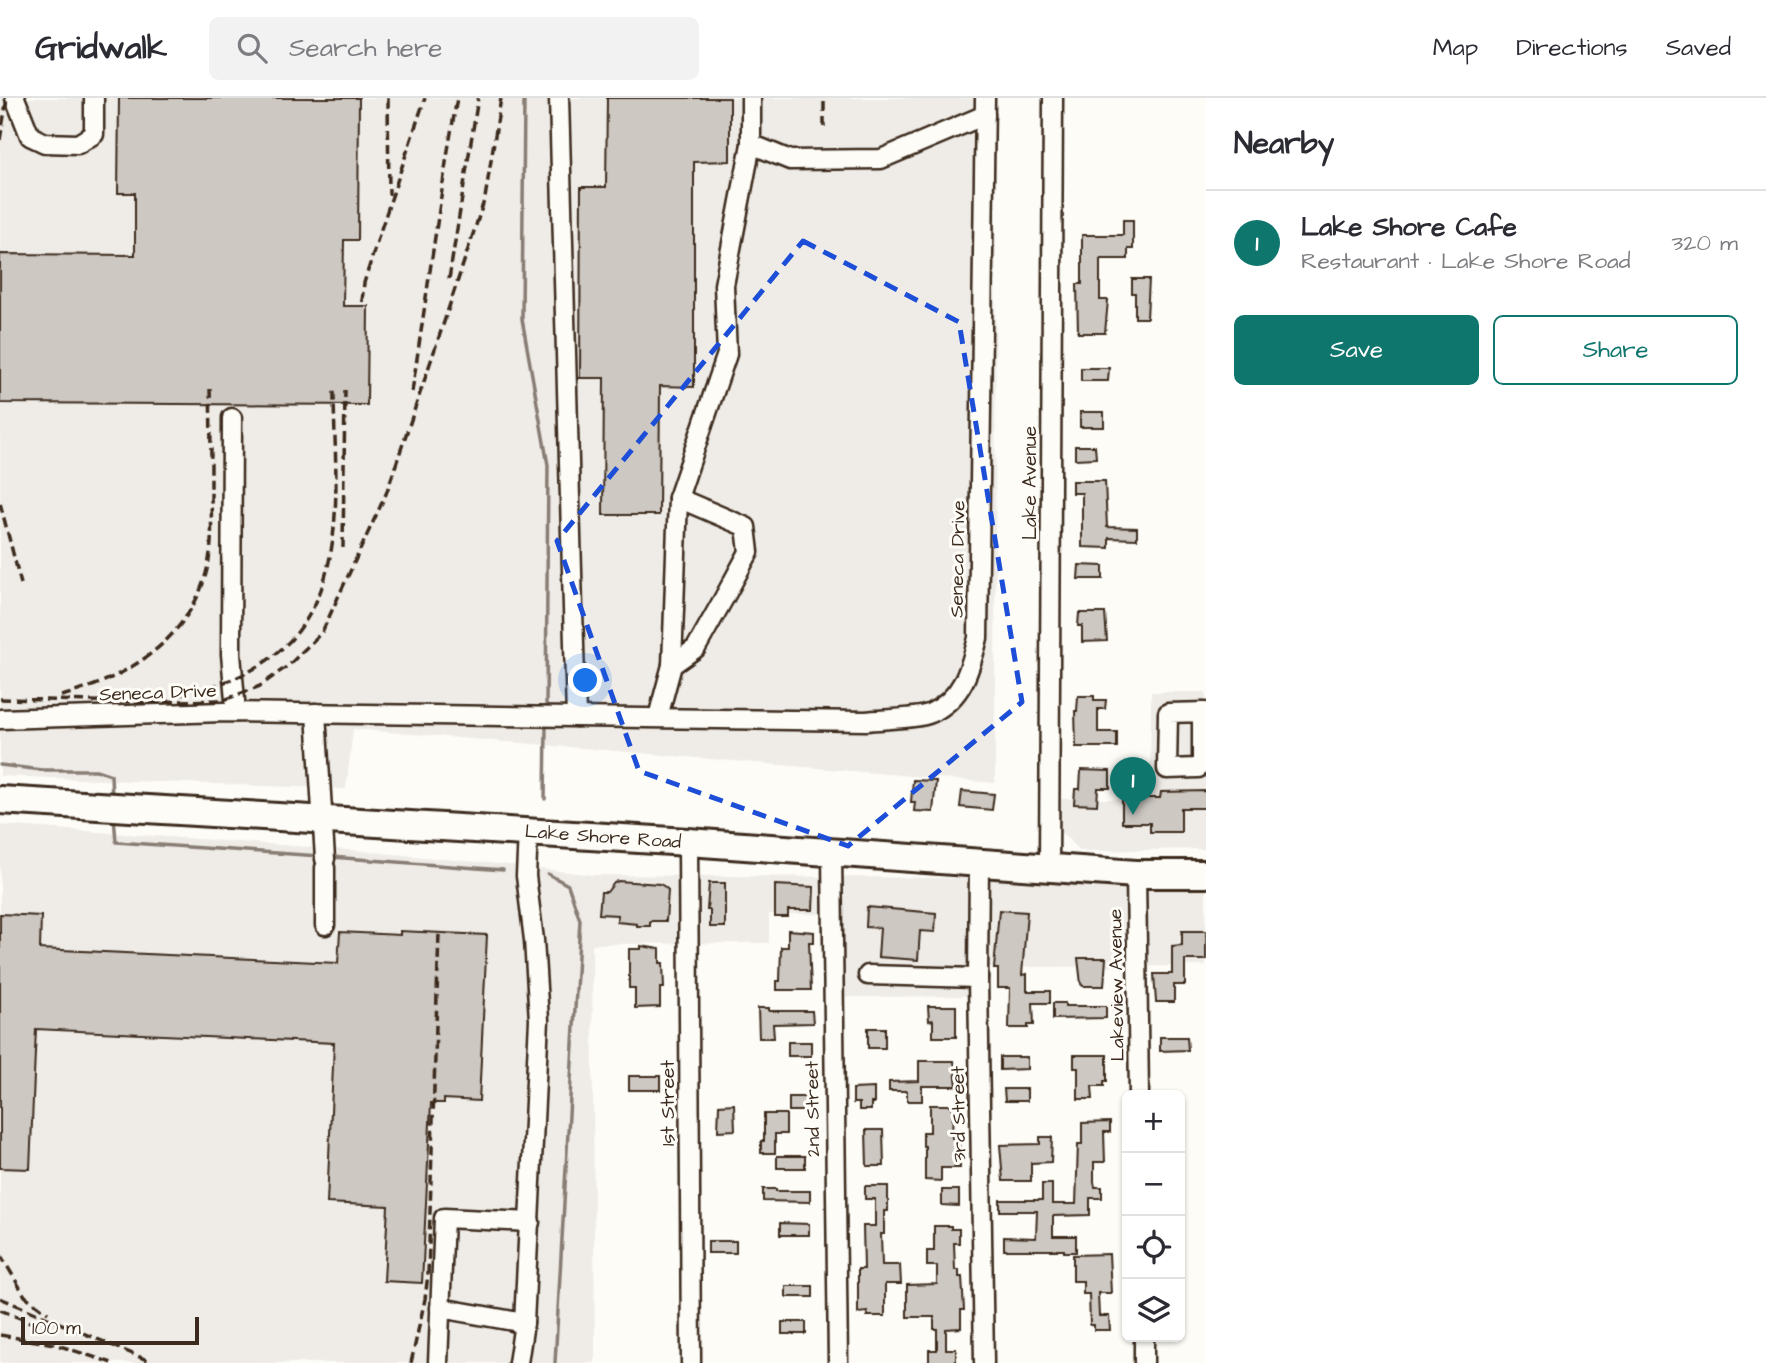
<!DOCTYPE html>
<html lang="en">
<head>
<meta charset="utf-8">
<style>
	body { margin:0; font-family:"Architects Daughter",sans-serif; background:#f2f2f3; color:#2b2b33 }
	.controls { position:absolute; right:21px; bottom:21px; display:grid; overflow:hidden; border-radius:10px; box-shadow:0 2px 5px #0004 }
	.controls button { width:63px; height:63px; display:grid; place-items:center; padding:0; border:0; border-bottom:2px solid #e1e1e2; background:#fff; color:#2b2b33; font:35px sans-serif }
	.scale { position:absolute; left:21px; bottom:18px; width:178px; box-sizing:border-box; padding-left:7px; border:4px solid #3b2a1e; border-top:0; font-size:19px; line-height:24px; white-space:nowrap; color:#3b2a1e; -webkit-text-stroke:5px #fdfcf7; paint-order:stroke }
	.you { position:absolute; left:586px; top:583px; width:24px; height:24px; margin:-18px; border:5px solid #fff; border-radius:50%; background:#1a73e8; box-shadow:0 0 0 10px #1a73e833 }
	.badge { display:grid; place-items:center; width:46px; height:46px; border-radius:50%; background:#0f766e; color:#fff; font-size:23px; font-weight:700 }
	.pin { position:absolute; translate:-50% -58px; filter:drop-shadow(0 2px 4px #0008) }
	.pin::after { content:''; position:absolute; top:37px; width:24px; height:21px; background:inherit; clip-path:polygon(0 0,100% 0,50% 100%) }
	.list { margin:0; padding:0; list-style:none }
	h2 { display:flex; justify-content:space-between; align-items:center; height:91px; margin:0; padding:0 28px; font-size:30px }
	h2 small { font-size:23px; font-weight:400; color:#7c7c81 }
	.list li { display:grid; grid-template-columns:46px 1fr auto; gap:21px; align-items:center; box-sizing:border-box; height:105px; padding:0 28px; border-top:2px solid #e1e1e2 }
	.list b { display:block; font-size:26px; white-space:nowrap }
	.list p { margin:0; font-size:23px; white-space:nowrap; color:#7c7c81 }
	.list em { font-size:23px; font-style:normal; color:#7c7c81 }
	.actions { display:flex; gap:14px; padding:21px 28px }
	.actions a { flex:1; padding:16px 0; border:2px solid #0f766e; border-radius:10px; text-align:center; font-size:24px; color:#0f766e }
	.actions .main { background:#0f766e; color:#fff }
	.icon { flex:none; width:38px; height:38px; fill:none; stroke:currentColor; stroke-width:2; stroke-linecap:round; stroke-linejoin:round }
	.map { position:relative; flex:none; width:1206px; height:1265px; overflow:hidden }
	header { display:flex; align-items:center; gap:42px; box-sizing:border-box; height:98px; padding:0 35px; background:#fff; border-bottom:2px solid #e1e1e2 }
	header strong { font-size:33px }
	nav { display:flex; gap:38px; margin-inline-start:auto; font-size:24px }
	.search { width:490px; height:63px; background:#f2f2f3; display:flex; align-items:center; gap:18px; box-sizing:border-box; padding:0 24px; border-radius:10px; color:#7c7c81; font-size:26px }
	main { display:flex }
	aside { flex:1; background:#fff }
	.map>svg:first-child { display:block }
	.built { fill:#efece7 }
	.lines { fill:none; stroke-linecap:round; stroke-linejoin:round }
	.stream { stroke:#887d74; stroke-width:3.5 }
	.building { fill:#cdc8c2; stroke:#3b2a1e; stroke-width:2 }
	.minor-casing { stroke:#3b2a1e; stroke-width:23 }
	.highway-casing { stroke:#3b2a1e; stroke-width:32 }
	.minor { stroke:#fdfcf7; stroke-width:18 }
	.highway { stroke:#fdfcf7; stroke-width:26 }
	.rail { stroke:#3b2a1e; stroke-width:3.5; stroke-dasharray:10 5; stroke-linecap:butt }
	.marked { fill:none; stroke:#1d4ed8; stroke-width:5; stroke-dasharray:14 9; stroke-linejoin:round }
	.labels { text-anchor:middle; dominant-baseline:central; stroke-width:6; stroke-linejoin:round; paint-order:stroke }
	.street-label { font-size:19px; fill:#3b2a1e; stroke:#fdfcf7 }
</style>
</head>
<body>
<header>
<strong>Gridwalk</strong>
<div class="search"><svg class="icon" aria-label="search" viewBox="0 0 24 24"><circle cx="10" cy="10" r="6"/><path d="M15 15l6 6"/></svg>Search here</div>
<nav><a>Map</a><a>Directions</a><a>Saved</a></nav>
</header>
<main>
<div class="map">
<svg width="1206" height="1265" viewBox="0 0 1206 1265">
	<rect width="100%" height="100%" fill="#fdfcf7"/>
	<filter id="ink" filterUnits="userSpaceOnUse"><feTurbulence type="fractalNoise" baseFrequency=".0143" numOctaves="2"/><feDisplacementMap in="SourceGraphic" scale="14" xChannelSelector="R" yChannelSelector="G"/><feConvolveMatrix kernelMatrix="1 2 1 2 8 2 1 2 1" color-interpolation-filters="sRGB"/></filter>
	<g filter="url(#ink)">
		<g class="built">
			<path d="M0,0H996L995,685L353,631L346,691L0,678Z"/>
			<path d="M1151,594H1206V751L1081,753L1055,729V701H1150Z"/>
			<path d="M0,727L350,752L499,766L593,777L1206,782V868L987,869V898L834,899L833,816H769V845L592,846L595,1265H0Z"/>
		</g>
		<g class="lines">
			<g class="stream">
				<path d="M524,0L522,221L548,367L546,612"/>
				<path d="M0,667L42,672H96L111,677L112,700"/>
				<path d="M545,701L546,629"/>
				<path d="M114,718L116,744L320,758"/>
				<path d="M331,759L503,772"/>
				<path d="M548,776L568,787L580,822L555,1265"/>
			</g>
		</g>
		<g class="building">
			<path d="M119,0H359L358,142H344L343,208H368L367,307L0,305V156L135,157V95H118Z"/>
			<path d="M607,0H730V63L694,64V289L660,288L659,417H603L604,280H580L581,89H606Z"/>
			<path d="M1123,122H1133V151H1128V161H1100V202H1108L1105,235H1078L1077,186H1082V137H1123Z"/>
			<path d="M1132,181H1149L1147,220H1135V195H1132Z"/>
			<path d="M1081,270H1109L1108,283H1081Z"/>
			<rect x="1080" y="314" width="24" height="15"/>
			<path d="M1075,348H1095L1096,360L1075,361Z"/>
			<path d="M1072,383H1105L1107,429L1137,430V441L1109,440V450L1082,449V395H1072Z"/>
			<path d="M1079,467L1103,468V481H1078Z"/>
			<path d="M1079,515H1105L1107,543L1082,544V528H1078Z"/>
			<path d="M1078,598H1094V602H1106L1105,611H1098V634H1117V649H1076L1075,613H1077Z"/>
			<path d="M1081,672L1110,673V690H1098L1097,707L1074,706L1075,691H1080Z"/>
			<path d="M913,682L936,683L933,714L914,713L915,704H911Z"/>
			<path d="M962,693L994,696L992,712L960,709Z"/>
			<path d="M1206,693V710H1181V734H1150V725H1122V702H1131V700H1160L1161,694Z"/>
			<path d="M618,783L660,786L665,789L668,792L666,823H650V828H637V826L617,824L618,817L599,816L601,794H607L614,785Z"/>
			<path d="M709,785H725V829H710V812H707Z"/>
			<path d="M775,787L814,789L813,812H788V819H775Z"/>
			<path d="M867,809L936,815L935,834L920,833L918,862L878,859L880,830L866,829Z"/>
			<path d="M999,812L1027,814L1022,877L1027,876V893H1050V905H1033L1034,927H1028V930H1009L1010,890H998V871H994Z"/>
			<path d="M0,816L41,818L40,851L338,865L340,834L400,837V833L487,837L479,1003L444,1001V1005H431L422,1185L384,1183L388,1108L327,1105L334,945L36,931L30,1071L0,1070Z"/>
			<path d="M788,832L814,834V844H809L811,892H777V883H780L781,849H788Z"/>
			<path d="M1182,833H1206V862H1185V887H1174V904H1156L1154,876H1172V848L1182,847Z"/>
			<path d="M641,848L660,851V865H663L664,890H660V909L635,910V890H629V851H641Z"/>
			<path d="M1078,860H1106L1104,888H1083L1081,886Z"/>
			<path d="M1053,905H1065V908H1106V920L1053,921Z"/>
			<path d="M928,908H956V939H933V922L929,923Z"/>
			<path d="M758,910H769V913H812L813,925L773,926L774,940H759Z"/>
			<rect x="868" y="930" width="17" height="20"/>
			<path d="M1160,939H1187L1188,952L1160,953Z"/>
			<rect x="788" y="944" width="23" height="14"/>
			<path d="M1074,957H1107V983H1104V988H1092L1093,1001H1078V970H1074Z"/>
			<path d="M1000,959H1027V971L1000,972Z"/>
			<path d="M919,963H954L957,988H922V1003H907V993H889V984L919,983Z"/>
			<rect x="629" y="978" width="31" height="14"/>
			<path d="M874,990V1005H871V1012H859V1005H853V991Z"/>
			<path d="M1004,991H1027V1003H1005Z"/>
			<path d="M789,999H810L812,1013H789Z"/>
			<path d="M734,1006L735,1032L718,1033L719,1007Z"/>
			<path d="M930,1007H953L952,1040H959L960,1070H941V1083L925,1082V1048H923V1034H930Z"/>
			<path d="M764,1016H786V1036H775V1055H761V1043H764Z"/>
			<path d="M1110,1024V1034H1104L1105,1064H1094V1084L1095,1089H1102V1100H1090V1117L1053,1118V1138H1076V1154H1064V1152H1004V1139L1036,1140L1037,1113H1000V1102H1042V1086H1052V1106H1076L1078,1046H1082V1025Z"/>
			<path d="M866,1032H883L884,1068H867Z"/>
			<path d="M1040,1039H1052L1051,1064L1031,1065V1083H1003L1000,1047L1040,1046Z"/>
			<rect x="777" y="1058" width="28" height="12"/>
			<path d="M865,1088H888V1113H884V1136H881L882,1167H900L901,1186H885V1218H867V1214L858,1215V1171H864L863,1128H875V1101H865Z"/>
			<path d="M763,1091H776V1093H810V1104L763,1103Z"/>
			<path d="M942,1092H959V1108L942,1107Z"/>
			<path d="M780,1125L809,1126V1137H780Z"/>
			<path d="M934,1128H951V1131H959V1145H954L955,1172H959V1179H962L964,1212H961V1230L946,1231V1251H956V1265H929V1252H937V1231H934V1219H907V1187L937,1186V1168H927V1153H934Z"/>
			<rect x="708" y="1143" width="28" height="12"/>
			<path d="M1109,1156L1111,1195H1098L1099,1218H1109L1110,1232H1094V1227H1090L1089,1196H1083V1183H1073V1157Z"/>
			<rect x="786" y="1188" width="27" height="11"/>
			<rect x="782" y="1224" width="24" height="12"/>
		</g>
		<g class="lines">
			<g class="minor-casing">
				<g id="minor">
					<path d="M15,0L30,38L45,45L78,46L94,36V0"/>
					<path d="M559,0L576,619"/>
					<path d="M751,46L790,62L881,61L985,17"/>
					<path d="M232,320L231,556L236,614"/>
					<path d="M672,567L696,550L724,500L749,454L746,429L678,400"/>
					<path d="M1202,614V664L1198,670L1167,671L1168,615L1206,614"/>
					<path d="M316,615L325,761"/>
					<path d="M658,619L672,567L678,400L727,256L724,187L751,46V0"/>
					<path d="M0,621L223,614L866,623C881,621 919,621 931,615C963,600 970,571 978,540L985,0"/>
					<path d="M688,744L691,1265"/>
					<path d="M832,756L838,1265"/>
					<path d="M979,766L978,880L984,1265"/>
					<path d="M325,770V827"/>
					<path d="M1049,770L1053,0"/>
					<path d="M1136,776L1139,997"/>
					<path d="M868,877L978,880"/>
					<path d="M440,1210L524,1225"/>
					<path d="M1144,1239V1265"/>
					<path d="M438,1265L444,1120L530,1124"/>
					<path d="M518,1265L524,1225L539,922L534,842L526,778L528,734"/>
				</g>
			</g>
			<g class="highway-casing">
				<path id="highway" d="M0,702L688,744L1136,776H1206"/>
			</g>
			<use href="#minor" class="minor"/>
			<use href="#highway" class="highway"/>
			<g class="rail">
				<path d="M388,0L389,97"/>
				<path d="M824,29V0"/>
				<path d="M0,42L7,0"/>
				<path d="M449,181L478,0"/>
				<path d="M362,204L364,185L380,134L425,0"/>
				<path d="M412,294L447,58L457,0"/>
				<path d="M0,405L21,486"/>
				<path d="M343,450L345,292"/>
				<path d="M179,597C203,591 228,585 250,573C356,516 334,392 334,292"/>
				<path d="M61,598C130,580 196,537 209,462C213,439 211,415 211,393C211,359 211,325 210,291"/>
				<path d="M0,601L141,604L224,602L260,588L289,567L322,534L386,396L442,230L485,100L501,0"/>
				<path d="M0,1156L25,1198L48,1215"/>
				<path d="M0,1200L154,1265"/>
				<path d="M0,1212L35,1226"/>
				<path d="M0,1237L54,1246L112,1265"/>
				<path d="M411,1265L425,1201L428,1176L439,835"/>
			</g>
		</g>
	</g>
	<path class="marked" d="M803,143L959,224L1022,604L848,748L639,673L557,443Z"/>
	<g class="labels">
		<g class="street-label">
			<text transform="translate(1030 385) rotate(-90)">Lake Avenue</text>
			<text transform="translate(958 461) rotate(-89)">Seneca Drive</text>
			<text transform="translate(158 595) rotate(-2)">Seneca Drive</text>
			<text transform="translate(603 739) rotate(4)">Lake Shore Road</text>
			<text transform="translate(1117 887) rotate(-91)">Lakeview Avenue</text>
			<text transform="translate(668 1005) rotate(-90)">1st Street</text>
			<text transform="translate(813 1011) rotate(-91)">2nd Street</text>
			<text transform="translate(959 1016) rotate(-91)">3rd Street</text>
		</g>
	</g>
</svg>
<div class="controls">
<button>+</button>
<button>−</button>
<button><svg class="icon" aria-label="locate" viewBox="0 0 24 24"><circle cx="12" cy="12" r="6"/><path d="M12 2v4M12 18v4M2 12h4M18 12h4"/></svg></button>
<button><svg class="icon" aria-label="layers" viewBox="0 0 24 24"><path d="M12 4l9 5-9 5-9-5zM3 14l9 5 9-5"/></svg></button>
</div>
<div class="scale">100 m</div>
<div class="you"></div>
<div class="pin badge" style="left:1133px;top:717px">1</div>
</div>
<aside>
<h2>Nearby<small></small></h2>
<ul class="list">
<li><span class="badge">1</span><div><b>Lake Shore Cafe</b><p>Restaurant · Lake Shore Road</p></div><em>320 m</em></li>
</ul>
<div class="actions"><a class="main">Save</a><a>Share</a></div>
</aside>
</main>
</body>
</html>
